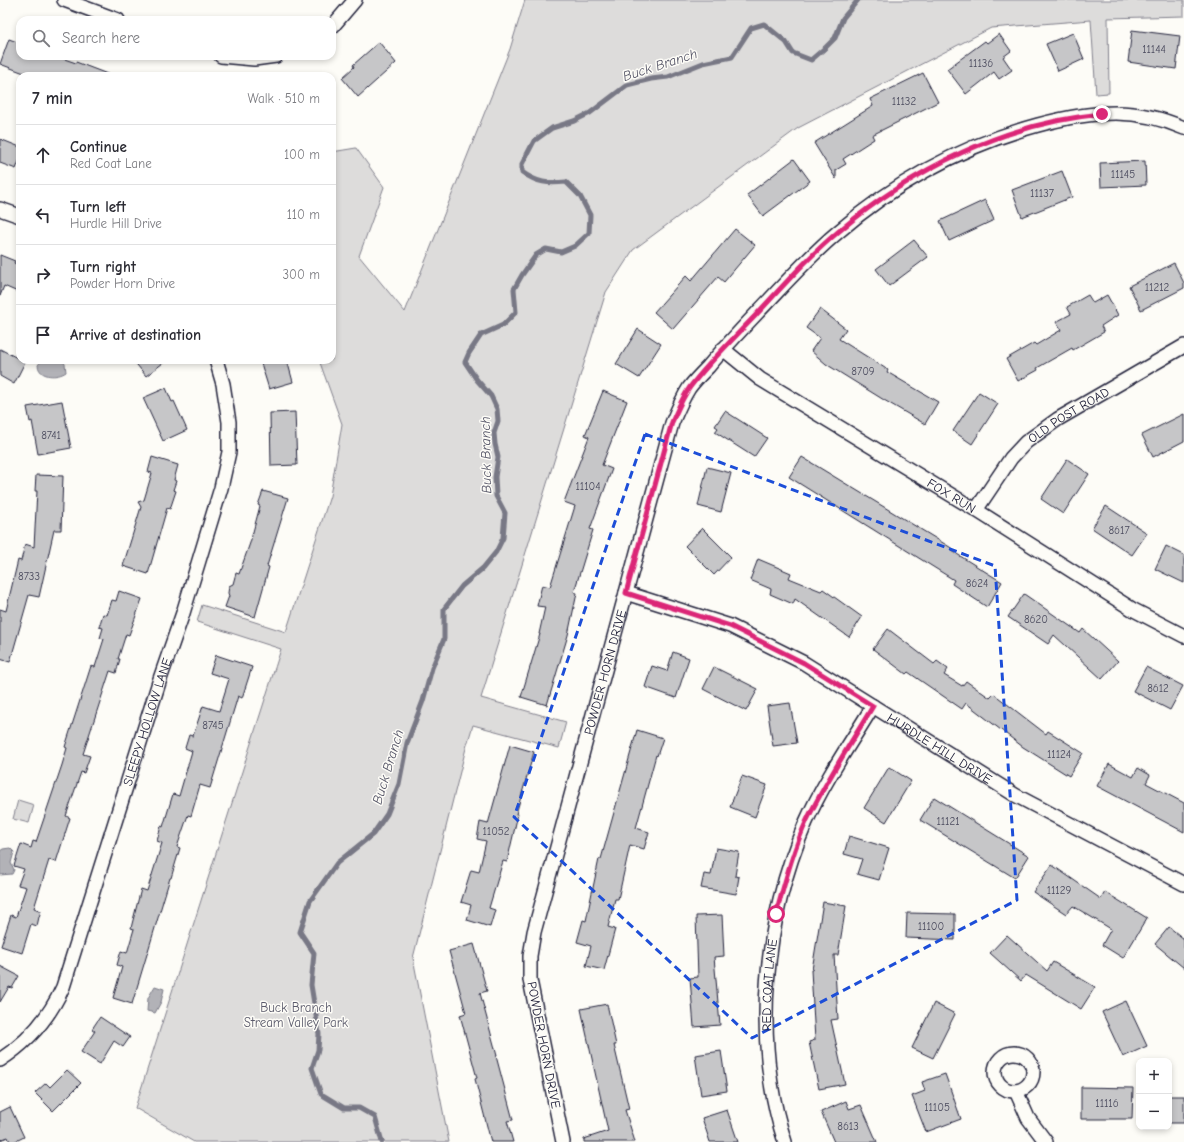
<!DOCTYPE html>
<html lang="en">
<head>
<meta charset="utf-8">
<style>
	body { margin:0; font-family:"Comic Neue",sans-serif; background:#f2f2f3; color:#2b2b33 }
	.controls { position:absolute; right:12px; bottom:12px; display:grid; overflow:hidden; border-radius:8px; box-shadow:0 2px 6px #0003 }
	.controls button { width:36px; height:36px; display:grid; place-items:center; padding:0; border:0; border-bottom:1px solid #e1e1e2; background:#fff; color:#2b2b33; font:20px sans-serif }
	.stop { position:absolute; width:12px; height:12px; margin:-9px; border:3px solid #db2777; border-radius:50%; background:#fff }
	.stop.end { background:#db2777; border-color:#fff; box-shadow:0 1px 4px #0008 }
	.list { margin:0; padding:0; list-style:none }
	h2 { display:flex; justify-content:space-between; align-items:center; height:52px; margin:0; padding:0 16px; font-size:17px }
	h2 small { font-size:13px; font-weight:400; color:#7c7c81 }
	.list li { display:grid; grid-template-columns:26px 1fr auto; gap:12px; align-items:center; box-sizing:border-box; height:60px; padding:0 16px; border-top:1px solid #e1e1e2 }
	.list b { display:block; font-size:15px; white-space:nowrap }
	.list p { margin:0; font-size:13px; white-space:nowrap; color:#7c7c81 }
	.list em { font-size:13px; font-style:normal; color:#7c7c81 }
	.icon { flex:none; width:22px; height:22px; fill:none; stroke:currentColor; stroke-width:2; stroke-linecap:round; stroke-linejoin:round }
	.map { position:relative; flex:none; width:1184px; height:1142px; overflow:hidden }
	.search { position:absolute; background:#fff; box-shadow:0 2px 6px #0003; left:16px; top:16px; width:320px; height:44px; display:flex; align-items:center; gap:10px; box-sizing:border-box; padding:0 14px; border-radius:12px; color:#7c7c81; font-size:15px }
	.panel { position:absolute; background:#fff; box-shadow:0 2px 6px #0003; left:16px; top:72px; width:320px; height:292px; border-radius:12px }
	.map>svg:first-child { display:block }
	.green { fill:#dddcdb; stroke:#807f8b }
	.water { fill:#b2b2b7; stroke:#787885 }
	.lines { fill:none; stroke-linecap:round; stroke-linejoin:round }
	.stream { stroke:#787885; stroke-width:5 }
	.building { fill:#c6c6c8; stroke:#22223b }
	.minor-casing { stroke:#22223b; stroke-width:16 }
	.minor { stroke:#fdfcf7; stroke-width:13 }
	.route { stroke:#db2777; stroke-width:5 }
	.marked { fill:none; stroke:#1d4ed8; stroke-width:3; stroke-dasharray:8 5; stroke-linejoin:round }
	.labels { text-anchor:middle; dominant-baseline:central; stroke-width:3; stroke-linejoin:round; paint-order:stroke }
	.number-label { font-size:11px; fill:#4b4b5e }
	.street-label { font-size:13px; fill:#22223b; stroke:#fdfcf7 }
	.park-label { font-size:13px; fill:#5a5a6b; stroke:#fdfcf7 }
	.water-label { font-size:14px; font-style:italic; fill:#545466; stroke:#fdfcf7 }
</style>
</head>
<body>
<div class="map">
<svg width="1184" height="1142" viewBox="0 0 1184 1142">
	<rect width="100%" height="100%" fill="#fdfcf7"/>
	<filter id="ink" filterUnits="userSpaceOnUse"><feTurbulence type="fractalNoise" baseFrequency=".025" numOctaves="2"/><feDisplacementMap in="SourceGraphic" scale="8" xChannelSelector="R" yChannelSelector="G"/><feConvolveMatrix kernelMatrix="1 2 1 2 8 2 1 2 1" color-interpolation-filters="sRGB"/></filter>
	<g filter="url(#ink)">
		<g class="green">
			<path d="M525,0H1184V16L1108,18L1109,93L1096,94L1091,20L991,28L798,128L633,250L606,292L481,698L566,722L559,748L473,725L466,748L413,958L449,1142H194L135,1108L281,649L197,622L202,605L286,632L330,496L342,424L319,360H332V152L356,148L384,187L359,256L405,312L510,49Z"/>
			<path d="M18,800L34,805L29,823L13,819Z"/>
		</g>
		<g class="water">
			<path d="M42,360L63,361L65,364L66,372C58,378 39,378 38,365Z"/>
			<path d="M10,848L14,852L11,863L14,870L12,874L0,875V851L3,849Z"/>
			<path d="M155,986L164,989L161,1002L155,1013L147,1011L148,998Z"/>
		</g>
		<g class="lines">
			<path class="stream" d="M382,1142L375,1117L359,1108H344L321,1094L312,1068L318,1050L319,1034L311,985L314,953L300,932L310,901L337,863L373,834L387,814L399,784L407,743L423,701L432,668L444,639V609L462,586L483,568L496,552L503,538L505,513L496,496L495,477L498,457L495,444L494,433L498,421L497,409L491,396L477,380L465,362L469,353L481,335L503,325L516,312L514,289L522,275L536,255L546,249L561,252L575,246L589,233L590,215L580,196L566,182C548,184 537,183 522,172V164L534,141L552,128L574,121L590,113L627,85L651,79L668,77L703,63L732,57L751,28L764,24L786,42L793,53L811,60L825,48L835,38L843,18L858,0"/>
		</g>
		<g class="building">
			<path d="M1132,30L1180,36L1176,69L1128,62Z"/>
			<path d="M1073,33L1084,59L1058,71L1046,44Z"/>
			<path d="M999,34L1011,51L1003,57L1012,70L999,79L994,72L966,94L947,69L985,41L987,43Z"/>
			<path d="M9,39L20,43V56H56L76,63V62L110,75V76H32L0,64Z"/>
			<path d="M379,42L396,63L358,97L342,78L354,67L353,65Z"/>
			<path d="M923,73L938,102L872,135L874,139L843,159L846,164L836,170V179L814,143L873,106L870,99Z"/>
			<path d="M0,139L20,147V159L16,169L0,163Z"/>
			<path d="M794,159L810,181L763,216L747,195Z"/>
			<path d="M1145,161L1146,185L1101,187L1100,163Z"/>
			<path d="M1062,171L1072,197L1022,217L1012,190Z"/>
			<path d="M985,200L994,220L949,241L940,221Z"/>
			<path d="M735,229L755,245L724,282L718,277L673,329L654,312L686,276L691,281Z"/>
			<path d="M914,240L928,257L889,286L876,269Z"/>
			<path d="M0,255L15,261L14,263L20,266V293L4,286L0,296Z"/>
			<path d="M1174,263L1184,283V288L1141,310L1129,286Z"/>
			<path d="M1088,295L1093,303L1107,295L1118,315L1101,326L1104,332L1073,350L1072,348L1037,368L1038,370L1018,381L1006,359L1034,343L1036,345L1061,330L1056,322L1071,314L1067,307Z"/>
			<path d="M820,309L846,329L839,339L888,370L887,372L938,402L925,424L884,400L826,364L811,351L820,338L806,328Z"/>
			<path d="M638,329L661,344L639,378L616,364Z"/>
			<path d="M0,349L25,362L14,384L0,376Z"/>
			<path d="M133,360H167L146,376Z"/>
			<path d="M260,360H287L293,382L269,389Z"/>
			<path d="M166,388L172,402L174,401L187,430L163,441L143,398Z"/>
			<path d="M603,391L627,401L602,465L612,469L590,529L593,530L574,592L577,593L568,635L547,705L521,697L540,634H539L545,607L537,606L542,585L550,587L575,506L564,502L589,437L585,435Z"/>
			<path d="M979,392L998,404L972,444L953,431Z"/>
			<path d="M62,401L71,448L38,454L32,421L30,422L27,407Z"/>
			<path d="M725,411L767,438L754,457L715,432L718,428L715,426Z"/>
			<path d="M295,412L297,465L271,466L270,413Z"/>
			<path d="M1184,414V441L1153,457L1142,435Z"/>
			<path d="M152,457L178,465L174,480L176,481L173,490L176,491L170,509L167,508L148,574L123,566L141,507L138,502L144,500L152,473L148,472Z"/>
			<path d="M802,457L953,549L952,551L1002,582L987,607L952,584L954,580L789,477Z"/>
			<path d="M1067,459L1089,474L1063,514L1041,499Z"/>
			<path d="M707,467L731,473L721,512L698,506Z"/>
			<path d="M36,475L63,476L61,530H54L39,597L29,595L10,662L0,659V609L6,611L18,560L21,561L25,544L34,547L37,491H35Z"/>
			<path d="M263,491L288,498L267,566L269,567L255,617L225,607L229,596L228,593L229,586L233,584L236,573L239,574L250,543L260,506L258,505Z"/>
			<path d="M1106,506L1147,533L1132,555L1092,528Z"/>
			<path d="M702,528L731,557L714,575L685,546Z"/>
			<path d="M1166,546L1184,555V583L1155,569Z"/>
			<path d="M758,559L791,573L789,578L821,591L823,589L862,617L849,637L795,599L793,604L770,594L771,589L750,580Z"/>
			<path d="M119,591L142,599L129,635L126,634L118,659H120L116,673L110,671L83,754L90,756L84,773L81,772L66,816L70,818L56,862L49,860L34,908L41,911L39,917L37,926L31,924L22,953L1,946L11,915L16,917L26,887L18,885L24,869L14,866L21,844L31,848L33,841L36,842L62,765L67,748L65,747L91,666L95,667L104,639L100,638L103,628L99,627L103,614L107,615L112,600L116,601Z"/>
			<path d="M1024,594L1080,633L1083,629L1118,661L1102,679L1054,635L1048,644L1008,617Z"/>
			<path d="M888,629L934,664L937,661L948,669L944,675L962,686L966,681L990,698L994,694L1046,734L1048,731L1083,753L1069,776L1023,747L966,703L962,709L908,672L906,674L873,649Z"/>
			<path d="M673,652L689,658L676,698L645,687L652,666L667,671Z"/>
			<path d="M216,655L252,667L242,698L238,696L210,788L200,785L191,816L188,815L177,847L180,848L171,878H170L132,1004L113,998L122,967L117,965L121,951L127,953L134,929L131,928L141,889L147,891L162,843L157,841L161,826L163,827L173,794L179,796L192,751L185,748L189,735L193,736L203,706L219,711L229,679L210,673Z"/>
			<path d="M714,667L758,689L746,711L703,689Z"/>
			<path d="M1146,667L1183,686L1170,710L1133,691Z"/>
			<path d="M790,703L797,743L773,746L767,706Z"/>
			<path d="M637,730L663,738L657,756L656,755L636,828L649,832L644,849L630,845L618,899H615L608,927L615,929L604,970L586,966L591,946L577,942L583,920L586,921L599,859H601Z"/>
			<path d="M510,745L534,752L516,814H518L507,862L503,861L489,908L495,910L490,927L467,920L471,905L461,902L471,870L479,872L486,841L477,839L480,822L488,824Z"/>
			<path d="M1109,764L1133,777L1138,768L1150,775L1146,783L1184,803V832L1097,786Z"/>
			<path d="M889,767L911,781L886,822L864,808Z"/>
			<path d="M742,776L767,785L755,817L730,807Z"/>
			<path d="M934,797L1029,856L1015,878L920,820Z"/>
			<path d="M849,836L889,848L879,880L857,874L862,859L844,854Z"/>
			<path d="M716,848L739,852L735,876L739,877L736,894L701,888L704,874L711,875Z"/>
			<path d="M1052,865L1101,899L1105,892L1147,918L1123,958L1102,945L1111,929L1073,906L1066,914L1033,892Z"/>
			<path d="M823,902L846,906L838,955H834L838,1019L831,1020L845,1084L819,1089L809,1042L815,1040L811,970H812Z"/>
			<path d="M907,913L955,914V940L906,938Z"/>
			<path d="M722,915L724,956L714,957L720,1025L694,1027L690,978L698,977L696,916Z"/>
			<path d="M1169,927L1184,939V968L1155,944Z"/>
			<path d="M1007,935L1047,971L1053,962L1095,987L1081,1009L1026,975L1021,981L990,953Z"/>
			<path d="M474,944L487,991L480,993L497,1056H496L513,1120L507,1121L513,1142H491L475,1079L477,1078L460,1015L466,1013L449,951Z"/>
			<path d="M0,966L19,976L12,988L9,987L0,1002Z"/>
			<path d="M1126,1001L1147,1046L1123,1057L1102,1012Z"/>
			<path d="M934,1003L955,1014L933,1058L912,1048Z"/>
			<path d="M607,1004L616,1045H614L629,1109L625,1110L635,1142H584V1139L608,1131L581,1009Z"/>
			<path d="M100,1017L130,1037L123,1047L114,1041L100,1064L81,1052L95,1031L92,1029Z"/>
			<path d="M721,1051L727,1091L701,1095L695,1055Z"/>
			<path d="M67,1070L81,1083L53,1111L35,1093L46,1083L50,1087Z"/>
			<path d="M945,1074L961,1119L926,1132L912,1096L925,1091L922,1082Z"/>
			<path d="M1081,1087L1133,1088L1132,1119H1081Z"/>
			<rect x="1169" y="1096" width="15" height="27"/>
			<path d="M846,1101L849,1109L861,1105L877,1142H834L821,1112Z"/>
			<path d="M10,1107L24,1137L14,1142H10L8,1137L0,1140V1112Z"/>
			<path d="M727,1110L738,1142H710L702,1118Z"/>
		</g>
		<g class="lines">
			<g class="minor-casing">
				<g id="minor">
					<path d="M64,0L118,20"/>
					<path d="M332,27L355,0"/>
					<path d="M221,56L254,59L276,56"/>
					<path d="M0,209L20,216"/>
					<path id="s1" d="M723,349L760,379L976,510L1132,609L1184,636"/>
					<path id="s2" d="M976,510L1011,458L1026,442L1058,419L1184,346"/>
					<path id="s3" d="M626,593L730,626L804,663L1015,795L1184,884"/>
					<circle cx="1014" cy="1072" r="19"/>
					<path id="s4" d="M0,1060C28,1042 49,1018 63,987L160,679L183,613L221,488L229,452V422L223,384L216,360"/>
					<path d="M1016,1091L1028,1118L1046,1142"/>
					<path id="s5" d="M563,1142L530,980V956L534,932L672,423C677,411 682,399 689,388C694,381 701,374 708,367C724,348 740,331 757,313C783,286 809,256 838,232C896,182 964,145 1038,125C1064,118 1090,113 1116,113C1139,113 1163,119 1184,128"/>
					<path id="s6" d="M785,1142C752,1041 764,918 806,822C824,781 850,744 873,706"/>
				</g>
			</g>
			<use href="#minor" class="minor"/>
		</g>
	</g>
	<g class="lines" filter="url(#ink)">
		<path class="route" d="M776,914C785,882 793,850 807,820C826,781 851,743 873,706L804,663L730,626L626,593L672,422C677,411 682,398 690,387C709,362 733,339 755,316C782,287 808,257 838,232C913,169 1004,123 1102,114"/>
	</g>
	<path class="marked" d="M645,434L995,566L1017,900L752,1038L514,817Z"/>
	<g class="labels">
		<g class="number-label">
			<text x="1154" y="49">11144</text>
			<text x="981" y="63">11136</text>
			<text x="904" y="101">11132</text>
			<text x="1123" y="174">11145</text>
			<text x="1042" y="193">11137</text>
			<text x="1157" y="287">11212</text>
			<text x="863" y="371">8709</text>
			<text x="51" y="435">8741</text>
			<text x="588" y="486">11104</text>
			<text x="1119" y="530">8617</text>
			<text x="29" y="576">8733</text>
			<text x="977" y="583">8624</text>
			<text x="1036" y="619">8620</text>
			<text x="1158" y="688">8612</text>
			<text x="213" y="725">8745</text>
			<text x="1059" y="754">11124</text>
			<text x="948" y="821">11121</text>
			<text x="496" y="831">11052</text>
			<text x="1059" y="890">11129</text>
			<text x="931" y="926">11100</text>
			<text x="1107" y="1103">11116</text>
			<text x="937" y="1107">11105</text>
			<text x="848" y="1126">8613</text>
		</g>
		<g class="street-label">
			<text stroke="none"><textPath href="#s2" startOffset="135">OLD POST ROAD</textPath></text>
			<text stroke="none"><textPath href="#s1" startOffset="272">FOX RUN</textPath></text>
			<text stroke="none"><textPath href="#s5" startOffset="483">POWDER HORN DRIVE</textPath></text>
			<text stroke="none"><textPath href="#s4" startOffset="376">SLEEPY HOLLOW LANE</textPath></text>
			<text stroke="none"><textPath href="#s3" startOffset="352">HURDLE HILL DRIVE</textPath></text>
			<text stroke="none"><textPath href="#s6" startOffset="159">RED COAT LANE</textPath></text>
			<text transform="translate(544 1045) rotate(79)">POWDER HORN DRIVE</text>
		</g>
		<g class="park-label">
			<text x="296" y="1007">Buck Branch<tspan x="296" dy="15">Stream Valley Park</tspan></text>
		</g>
		<g class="water-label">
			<text transform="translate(660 65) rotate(-18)">Buck Branch</text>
			<text transform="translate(486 455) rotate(-91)">Buck Branch</text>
			<text transform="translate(388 767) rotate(-73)">Buck Branch</text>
		</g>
	</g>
</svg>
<div class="controls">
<button>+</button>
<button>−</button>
</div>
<div class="stop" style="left:776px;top:914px"></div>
<div class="stop end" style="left:1102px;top:114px"></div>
<div class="search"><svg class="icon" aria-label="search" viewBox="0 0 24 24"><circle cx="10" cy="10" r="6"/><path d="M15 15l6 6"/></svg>Search here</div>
<section class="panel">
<h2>7 min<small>Walk · 510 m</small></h2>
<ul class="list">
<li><svg class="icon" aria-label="ahead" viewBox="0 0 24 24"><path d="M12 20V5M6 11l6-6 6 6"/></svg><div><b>Continue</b><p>Red Coat Lane</p></div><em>100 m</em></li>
<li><svg class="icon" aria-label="left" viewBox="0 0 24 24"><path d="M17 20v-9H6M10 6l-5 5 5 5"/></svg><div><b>Turn left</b><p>Hurdle Hill Drive</p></div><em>110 m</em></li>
<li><svg class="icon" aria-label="right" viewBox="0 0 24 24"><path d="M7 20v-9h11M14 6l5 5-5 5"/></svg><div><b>Turn right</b><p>Powder Horn Drive</p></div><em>300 m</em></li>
<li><svg class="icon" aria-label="arrive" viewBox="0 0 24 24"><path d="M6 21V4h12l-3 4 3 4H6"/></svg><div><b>Arrive at destination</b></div></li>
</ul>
</section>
</div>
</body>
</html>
